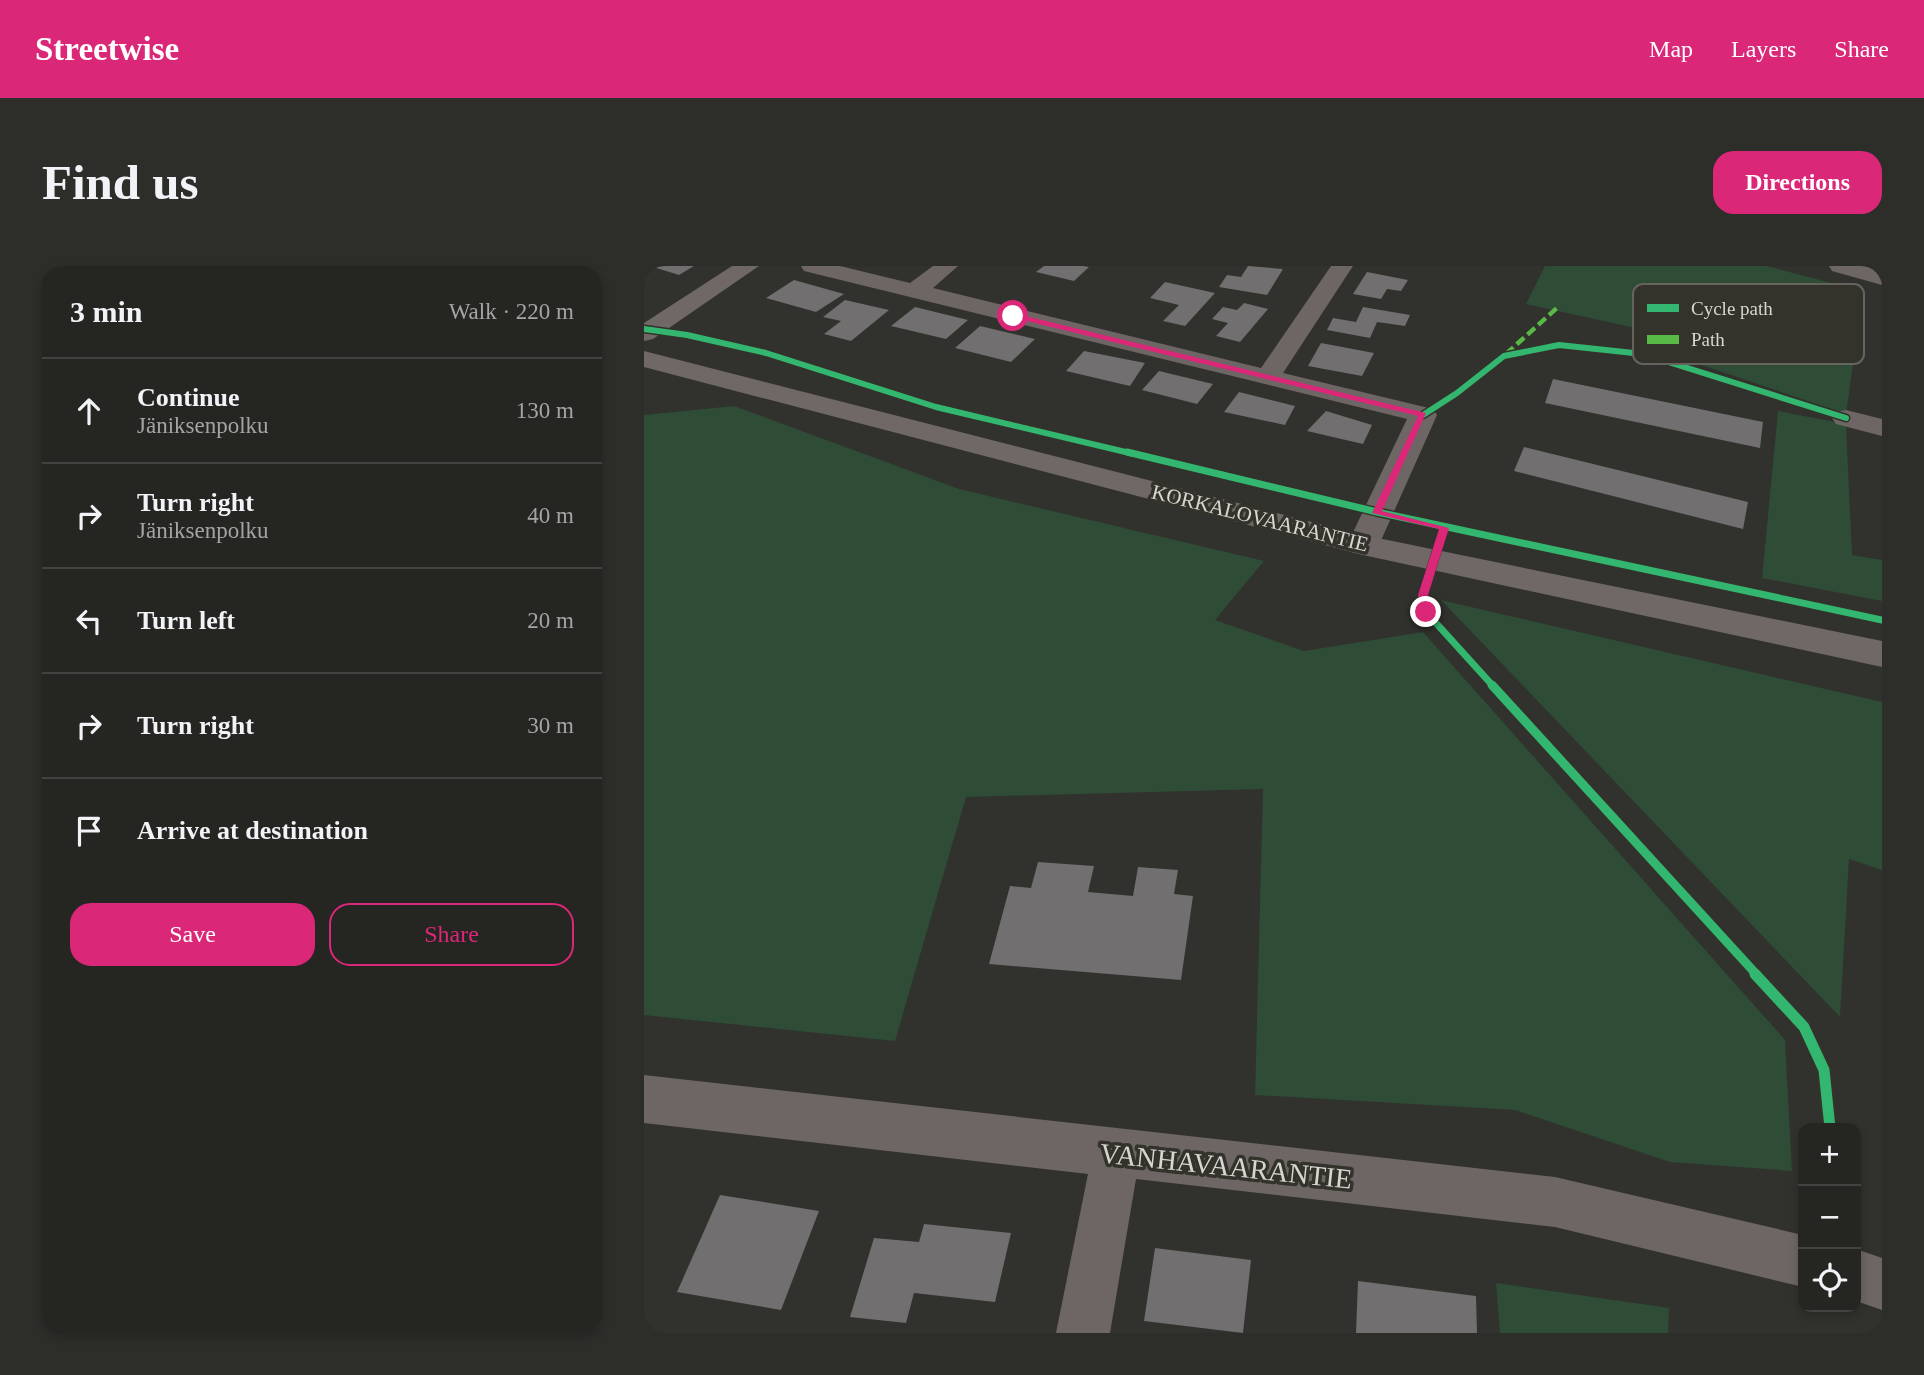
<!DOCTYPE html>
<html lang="en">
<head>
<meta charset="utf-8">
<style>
	body { margin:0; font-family:Georgia,serif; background:#2d2d2a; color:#f1f3f6 }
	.controls { position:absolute; right:21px; bottom:21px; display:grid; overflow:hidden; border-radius:14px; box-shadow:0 4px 10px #0003 }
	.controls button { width:63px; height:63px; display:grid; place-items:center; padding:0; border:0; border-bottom:2px solid #424240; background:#252522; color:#f1f3f6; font:35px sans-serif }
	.stop { position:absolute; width:21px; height:21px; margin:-16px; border:5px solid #db2777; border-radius:50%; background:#fff }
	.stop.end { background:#db2777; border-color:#fff; box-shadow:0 2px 7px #0008 }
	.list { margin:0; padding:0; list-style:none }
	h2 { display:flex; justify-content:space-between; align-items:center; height:91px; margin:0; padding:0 28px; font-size:30px }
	h2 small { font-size:23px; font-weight:400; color:#a3a5a5 }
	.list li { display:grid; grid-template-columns:46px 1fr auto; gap:21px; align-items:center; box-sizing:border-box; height:105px; padding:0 28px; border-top:2px solid #424240 }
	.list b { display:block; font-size:26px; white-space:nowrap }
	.list p { margin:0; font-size:23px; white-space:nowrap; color:#a3a5a5 }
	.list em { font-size:23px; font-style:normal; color:#a3a5a5 }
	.actions { display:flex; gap:14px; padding:21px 28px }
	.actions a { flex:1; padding:16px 0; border:2px solid #db2777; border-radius:21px; text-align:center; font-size:24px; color:#db2777 }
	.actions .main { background:#db2777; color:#fff }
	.icon { flex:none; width:38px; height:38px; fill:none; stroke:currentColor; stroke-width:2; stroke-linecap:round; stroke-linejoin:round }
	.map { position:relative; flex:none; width:1238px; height:1067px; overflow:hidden; border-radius:21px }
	header { display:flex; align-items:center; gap:42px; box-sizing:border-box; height:98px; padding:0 35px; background:#db2777; color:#fff }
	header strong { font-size:33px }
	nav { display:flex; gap:38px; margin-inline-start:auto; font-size:24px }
	.intro { display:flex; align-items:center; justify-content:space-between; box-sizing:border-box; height:168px; padding:0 42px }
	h1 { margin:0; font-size:49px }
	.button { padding:18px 32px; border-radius:21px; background:#db2777; color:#fff; font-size:24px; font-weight:700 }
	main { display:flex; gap:42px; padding:0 42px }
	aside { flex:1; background:#252522; border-radius:21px; box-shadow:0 4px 10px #0003 }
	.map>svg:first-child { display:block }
	.green { fill:#2e4c36 }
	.building { fill:#716f6f }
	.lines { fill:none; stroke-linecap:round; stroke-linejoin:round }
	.street { fill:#6d6665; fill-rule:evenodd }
	.secondary { fill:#706867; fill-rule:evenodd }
	.quiet { stroke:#58b947; stroke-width:4.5; stroke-dasharray:10 4.5; stroke-linecap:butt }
	.cycleway-far3-casing { stroke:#33322b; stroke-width:9 }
	.cycleway-far2-casing { stroke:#33322b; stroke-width:10 }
	.cycleway-far1-casing { stroke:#33322b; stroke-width:13 }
	.cycleway-casing { stroke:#33322b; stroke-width:16 }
	.cycleway-far3 { stroke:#33b770; stroke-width:6 }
	.cycleway-far2 { stroke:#33b770; stroke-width:7 }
	.cycleway-far1 { stroke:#33b770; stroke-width:9 }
	.cycleway { stroke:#33b770; stroke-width:11 }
	.route { fill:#db2777 }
	.labels { text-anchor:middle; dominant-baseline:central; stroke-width:7; stroke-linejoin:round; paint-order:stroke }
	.far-street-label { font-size:21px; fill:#d7d6d2; stroke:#33322b }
	.near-street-label { font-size:28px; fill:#d7d6d2; stroke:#33322b }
	.key { fill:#33322b; stroke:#64635d; stroke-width:2 }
	.key-label { font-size:19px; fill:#d7d6d2 }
</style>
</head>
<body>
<header>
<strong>Streetwise</strong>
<nav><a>Map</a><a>Layers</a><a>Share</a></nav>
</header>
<div class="intro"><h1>Find us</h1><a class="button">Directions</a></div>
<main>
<aside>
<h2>3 min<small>Walk · 220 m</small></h2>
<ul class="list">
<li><svg class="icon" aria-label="ahead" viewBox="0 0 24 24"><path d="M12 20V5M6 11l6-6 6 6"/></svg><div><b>Continue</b><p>Jäniksenpolku</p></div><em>130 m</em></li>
<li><svg class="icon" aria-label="right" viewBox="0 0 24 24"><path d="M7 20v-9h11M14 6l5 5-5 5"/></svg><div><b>Turn right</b><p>Jäniksenpolku</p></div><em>40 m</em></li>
<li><svg class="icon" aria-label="left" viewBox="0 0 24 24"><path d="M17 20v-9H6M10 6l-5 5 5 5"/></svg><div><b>Turn left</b></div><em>20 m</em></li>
<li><svg class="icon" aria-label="right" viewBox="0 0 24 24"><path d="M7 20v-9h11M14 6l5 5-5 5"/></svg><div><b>Turn right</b></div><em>30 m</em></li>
<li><svg class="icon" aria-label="arrive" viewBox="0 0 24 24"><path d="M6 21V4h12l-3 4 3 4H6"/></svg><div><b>Arrive at destination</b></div></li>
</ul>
<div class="actions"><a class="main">Save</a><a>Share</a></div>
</aside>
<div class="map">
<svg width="1238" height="1067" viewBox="0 0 1238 1067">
	<rect width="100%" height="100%" fill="#31312d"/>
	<g class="green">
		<path d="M901,0H1123L1195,19L1171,35L1216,49L1202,148L1052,97L1074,80L882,38Z"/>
		<path d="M90,140L315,223L620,295L571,354L660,385L779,366L1141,774L1148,905L1026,896L871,844L611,829L619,523L322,531L251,775L0,749V149Z"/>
		<path d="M1134,145L1202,158L1208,289L1238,294V335L1118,312Z"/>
		<path d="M797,334L1238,436V604L1205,593L1196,751Z"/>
		<path d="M852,1017L1025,1042L1024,1067H856Z"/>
	</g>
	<g class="building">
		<path d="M6,0H50L35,9Z"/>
		<path d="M400,0H439L445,1L430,15L392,6Z"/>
		<path d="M604,0L639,3L623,29L575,21L583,9L597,11Z"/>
		<path d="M723,6L764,14L757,25L743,23L737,33L709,28Z"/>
		<path d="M150,14L200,28L172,46L122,32Z"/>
		<path d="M521,16L571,27L541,60L519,55L535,39L506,32Z"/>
		<path d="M201,34L245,44L207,75L180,68L197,55L179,51Z"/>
		<path d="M600,37L624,43L596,76L572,70L584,57L568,53L579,41L593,44Z"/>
		<path d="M271,41L324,54L302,73L247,60Z"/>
		<path d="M719,41L766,49L761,60L733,56L726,72L683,64L689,52L712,56Z"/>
		<path d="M336,60L391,73L367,96L311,82Z"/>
		<path d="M677,77L730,87L718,110L664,100Z"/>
		<path d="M440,85L501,97L486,120L422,105Z"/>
		<path d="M515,105L569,118L553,138L498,124Z"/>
		<path d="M909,113L1119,156L1116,182L901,137Z"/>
		<path d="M595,126L651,140L641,159L580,146Z"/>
		<path d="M682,145L728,159L719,178L663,165Z"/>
		<path d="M880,181L1104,236L1099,263L870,205Z"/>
		<path d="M394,596L450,600L444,626L489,630L494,601L534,604L530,628L549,630L537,714L345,698L366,620L387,622Z"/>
		<path d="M76,929L175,945L137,1044L33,1026Z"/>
		<path d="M280,958L367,967L351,1036L270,1027L262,1057L206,1051L230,972L275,976Z"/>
		<path d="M511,982L607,994L599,1067L500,1055Z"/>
		<path d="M714,1015L832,1030L833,1067H712Z"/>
	</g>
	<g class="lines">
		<g class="street">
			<path d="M157,0H196L266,17L289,0H314L289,22L617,102L687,0H709L639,107L789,143L793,149L735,279L730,286L719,289L708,286L703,279L763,153L160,5Z"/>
			<path d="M1185,0H1221L1238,5V19L1188,5Z"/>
			<path d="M1202,144L1238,153V170L1192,158L1188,152L1192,146Z"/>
			<path d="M0,809L911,911L1159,969V1021L911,961L492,913L466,1067H412L444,908L0,857Z"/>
			<path d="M1212,983L1238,992V1044L1212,1035Z"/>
		</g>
		<g class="secondary">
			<path d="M88,0H115L9,73L0,75V57Z"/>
			<path d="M0,85L719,269L1238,375V401L719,289L0,101Z"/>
		</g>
		<path class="quiet" d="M862,88L914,41"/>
		<g class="cycleway-far3-casing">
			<g id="cycleway-far3">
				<path d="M0,63L43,69L122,87L292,141L490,188"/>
				<path d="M779,149L813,127L860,90L915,79L999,88L1202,152"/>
			</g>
		</g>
		<g class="cycleway-far2-casing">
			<g id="cycleway-far2">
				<path d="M483,186L733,246L1238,354"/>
				<path d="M800,262L779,329L782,346L850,421"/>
			</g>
		</g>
		<g class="cycleway-far1-casing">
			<path id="cycleway-far1" d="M848,419L1113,709"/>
		</g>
		<g class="cycleway-casing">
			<path id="cycleway" d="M1111,708L1160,761L1180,804L1186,862"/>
		</g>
		<use href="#cycleway-far3" class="cycleway-far3"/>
		<use href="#cycleway-far2" class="cycleway-far2"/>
		<use href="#cycleway-far1" class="cycleway-far1"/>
		<use href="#cycleway" class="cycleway"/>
	</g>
	<path class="route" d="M369,47L782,147L738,245L805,262L784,329L785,348L777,346L774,329L795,263L728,247L774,150L366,51Z"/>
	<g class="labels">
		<g class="far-street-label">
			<text transform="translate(616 252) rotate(14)">KORKALOVAARANTIE</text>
		</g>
		<g class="near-street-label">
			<text transform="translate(582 900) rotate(6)">VANHAVAARANTIE</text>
		</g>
	</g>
	<rect x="989" y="18" width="231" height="80" rx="10" class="key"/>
	<rect x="1003" y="38" width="32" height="8" fill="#33b770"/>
	<rect x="1003" y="69" width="32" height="9" fill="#58b947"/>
	<g class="key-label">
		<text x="1047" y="49">Cycle path</text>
		<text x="1047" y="80">Path</text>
	</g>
</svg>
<div class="controls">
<button>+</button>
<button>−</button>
<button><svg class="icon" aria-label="locate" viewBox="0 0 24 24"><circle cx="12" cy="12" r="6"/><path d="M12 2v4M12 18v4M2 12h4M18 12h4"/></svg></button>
</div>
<div class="stop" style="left:369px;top:50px"></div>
<div class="stop end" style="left:782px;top:346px"></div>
</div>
</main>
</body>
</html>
